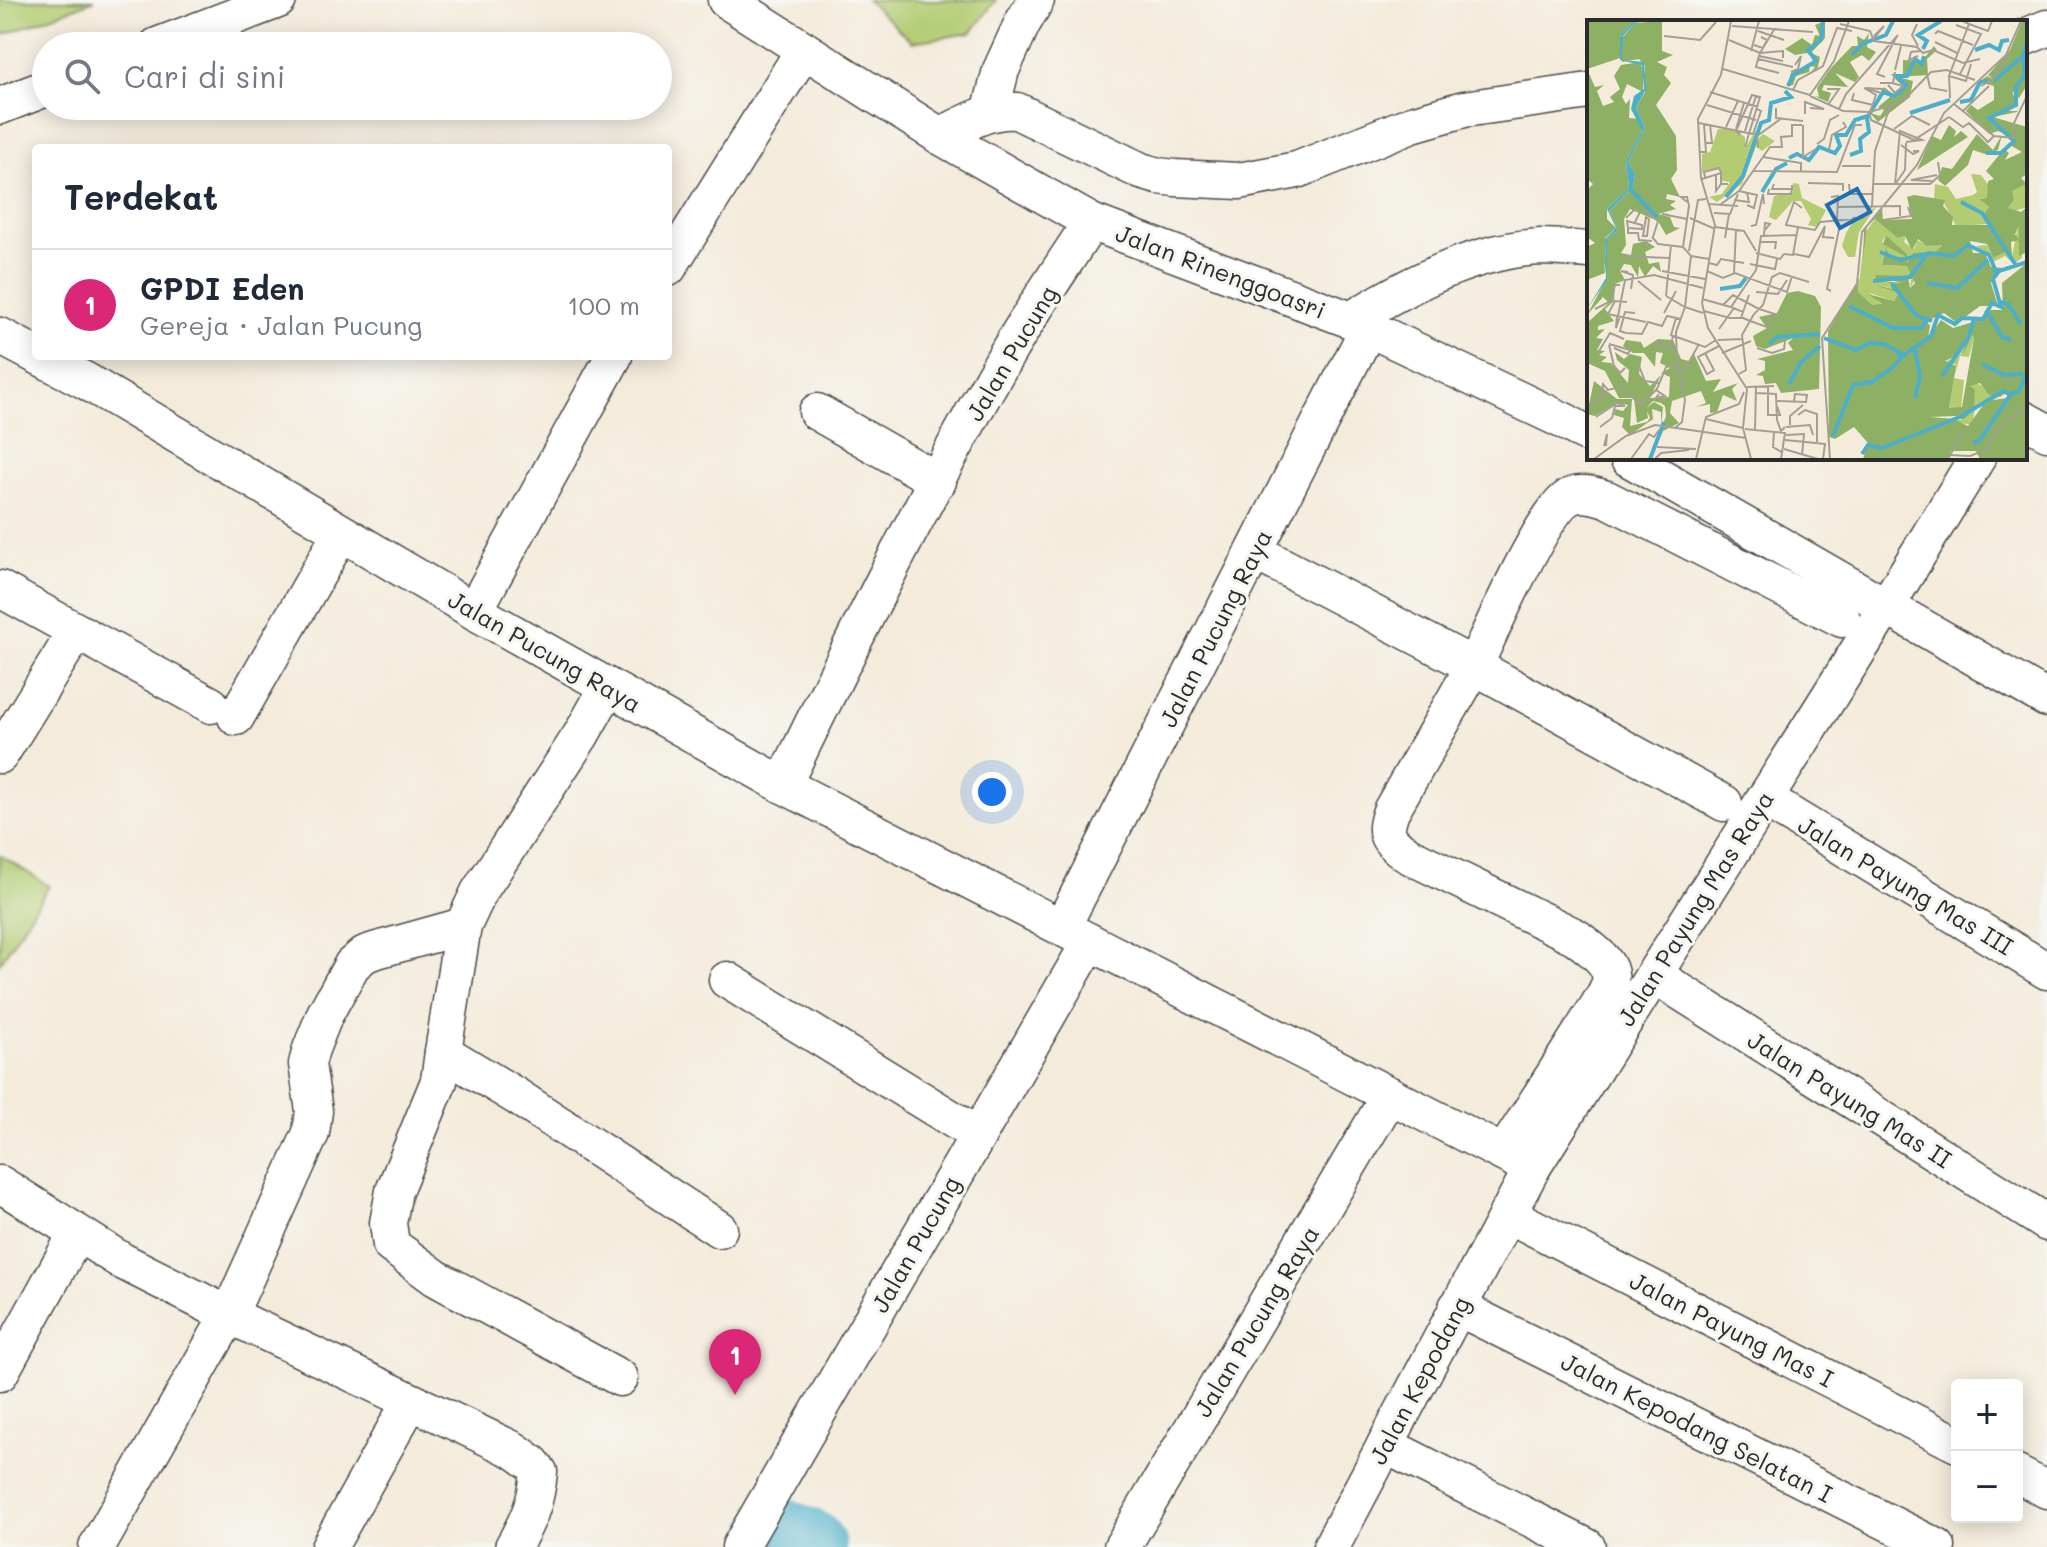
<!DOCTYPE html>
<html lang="id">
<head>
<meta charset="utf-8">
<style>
	body { margin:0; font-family:Mali,sans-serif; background:#f6f6f7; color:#1f2937 }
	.controls { position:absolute; right:24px; bottom:24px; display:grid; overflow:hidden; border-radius:8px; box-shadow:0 4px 20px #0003 }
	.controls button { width:72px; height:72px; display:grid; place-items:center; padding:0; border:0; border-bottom:2px solid #e0e1e3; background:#fff; color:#1f2937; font:40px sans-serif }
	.you { position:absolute; left:992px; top:792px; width:28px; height:28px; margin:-20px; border:6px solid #fff; border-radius:50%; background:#1a73e8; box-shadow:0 0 0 12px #1a73e833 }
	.badge { display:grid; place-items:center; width:52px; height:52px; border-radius:50%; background:#db2777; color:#fff; font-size:26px; font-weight:700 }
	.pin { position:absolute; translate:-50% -66px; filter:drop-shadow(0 2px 4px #0008) }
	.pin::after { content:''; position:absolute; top:42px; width:28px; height:24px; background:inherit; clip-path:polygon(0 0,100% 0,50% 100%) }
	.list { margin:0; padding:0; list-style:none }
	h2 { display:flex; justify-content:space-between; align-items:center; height:104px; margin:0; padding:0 32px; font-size:34px }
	h2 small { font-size:26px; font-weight:400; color:#747a83 }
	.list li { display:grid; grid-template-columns:52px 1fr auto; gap:24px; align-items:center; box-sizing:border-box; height:112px; padding:0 32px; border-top:2px solid #e0e1e3 }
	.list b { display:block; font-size:30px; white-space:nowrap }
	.list p { margin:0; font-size:26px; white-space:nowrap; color:#747a83 }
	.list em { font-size:26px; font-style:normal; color:#747a83 }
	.icon { flex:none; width:44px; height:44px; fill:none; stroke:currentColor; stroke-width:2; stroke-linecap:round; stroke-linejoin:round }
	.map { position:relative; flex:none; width:2047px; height:1547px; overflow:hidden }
	.search { position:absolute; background:#fff; box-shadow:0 4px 20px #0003; left:32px; top:32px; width:640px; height:88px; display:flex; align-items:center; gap:20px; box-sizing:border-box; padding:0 28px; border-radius:44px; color:#747a83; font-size:30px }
	.panel { position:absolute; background:#fff; box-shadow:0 4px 20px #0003; left:32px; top:144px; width:640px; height:216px; border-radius:8px }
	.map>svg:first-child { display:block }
	.green { fill:#b3cc72; stroke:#6f7c4e; stroke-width:2 }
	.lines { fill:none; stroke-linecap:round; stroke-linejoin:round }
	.stream { stroke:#4baeca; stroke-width:14 }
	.river { stroke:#4baeca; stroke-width:78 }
	.minor-casing { stroke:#494845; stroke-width:39 }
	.minor { stroke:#fff; stroke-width:36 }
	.labels { text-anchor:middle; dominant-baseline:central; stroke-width:6; stroke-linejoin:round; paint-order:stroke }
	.street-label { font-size:24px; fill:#2b2b2b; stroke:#f6f6f2 }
	.inset-river { fill:none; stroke:#4baeca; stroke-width:4 }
	.inset-road { fill:none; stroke:#a49e94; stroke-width:2 }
	.view { fill:#1f6fb2; fill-opacity:0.15; stroke:#1f6fb2; stroke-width:4 }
	.inset-edge { fill:none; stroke:#2b2b2b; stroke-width:4 }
</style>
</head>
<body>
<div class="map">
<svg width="2047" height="1547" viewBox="0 0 2047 1547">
	<rect width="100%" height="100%" fill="#f6f6f2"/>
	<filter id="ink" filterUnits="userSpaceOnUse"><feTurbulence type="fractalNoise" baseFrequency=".0125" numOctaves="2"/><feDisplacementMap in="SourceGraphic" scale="16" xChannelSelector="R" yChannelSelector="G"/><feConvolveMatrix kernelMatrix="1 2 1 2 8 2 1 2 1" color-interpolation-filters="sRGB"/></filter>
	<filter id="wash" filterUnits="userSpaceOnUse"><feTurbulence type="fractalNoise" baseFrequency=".006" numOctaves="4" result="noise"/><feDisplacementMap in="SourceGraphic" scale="32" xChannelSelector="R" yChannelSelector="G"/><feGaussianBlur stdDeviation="1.8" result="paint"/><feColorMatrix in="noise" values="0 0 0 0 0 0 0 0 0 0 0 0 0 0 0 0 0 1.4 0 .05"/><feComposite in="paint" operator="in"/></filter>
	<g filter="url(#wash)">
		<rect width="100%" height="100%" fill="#f4ebda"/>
		<g class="green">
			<path d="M0,0H95L0,36Z"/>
			<path d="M867,0H996L971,33L912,42Z"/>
			<path d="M0,855L49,886L0,963Z"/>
		</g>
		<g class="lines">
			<path class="stream" d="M750,1547L780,1536"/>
			<path class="river" d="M780,1536L807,1547"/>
		</g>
	</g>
	<g filter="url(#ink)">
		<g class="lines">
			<g class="minor-casing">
				<g id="minor">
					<path d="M726,0L940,136L1091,222L1351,320L1564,421L1589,435"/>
					<path d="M2025,37L2047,28"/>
					<path d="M157,46L278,0"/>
					<path d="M0,106L46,88"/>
					<path d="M990,113L1001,70L1022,24L1036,0"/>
					<path d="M940,136C965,124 989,108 1017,111L1141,171L1158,176L1175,178L1239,181L1297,170L1412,124L1464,109L1589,91"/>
					<path d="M668,268L804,50"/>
					<path d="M1351,320C1405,286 1475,250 1540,247C1556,247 1573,249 1589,250"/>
					<path d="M0,336L36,355"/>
					<path d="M38,356L86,381L474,611L783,785L1532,1168"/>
					<path d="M817,412L938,481"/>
					<path d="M2025,420L2047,432"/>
					<path d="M1628,458L2047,699"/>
					<path d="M1255,552L1474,666L1391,811C1382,836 1388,840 1408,855L1576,937C1589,948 1614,962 1610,982C1608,990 1602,999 1598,1006L1504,1153"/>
					<path d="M0,589L211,705"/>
					<path d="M474,611L614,356"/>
					<path d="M608,687L581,735L479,892L463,926L443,1052L516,1096L719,1229"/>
					<path d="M236,717L341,533"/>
					<path d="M0,755L76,632"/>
					<path d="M783,785C854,638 927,491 1009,350C1035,306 1064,264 1091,222"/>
					<path d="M1764,799L2047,971"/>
					<path d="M1724,803L1474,666C1490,634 1544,508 1571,496C1582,491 1596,496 1607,499L1842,619"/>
					<path d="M1062,927L1368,329"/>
					<path d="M1654,975L2047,1223"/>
					<path d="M727,980L978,1135"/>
					<path d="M443,1052L439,1081L394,1191L388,1223L391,1245L436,1278L620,1378"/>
					<path d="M0,1184L122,1261L229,1315L514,1450L532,1463L539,1472C536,1504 528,1520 513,1547"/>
					<path d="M1507,1214L1957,1444"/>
					<path d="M1457,1307L1937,1547"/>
					<path d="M0,1373L77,1233"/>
					<path d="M1385,1445L1587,1547"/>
					<path d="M2017,1474L2047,1490"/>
					<path d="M97,1547L229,1315L311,1133L314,1111L307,1064L311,1049L325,1014L352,965L365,954L377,950L463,926"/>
					<path d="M329,1547L410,1402"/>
					<path d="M740,1547L1090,942"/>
					<path d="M1122,1547L1390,1095"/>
					<path d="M1331,1547L1532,1168L1887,605L1977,458"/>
				</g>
			</g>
			<use href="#minor" class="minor"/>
		</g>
	</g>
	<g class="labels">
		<g class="street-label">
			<text transform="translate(1221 271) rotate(21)">Jalan Rinenggoasri</text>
			<text transform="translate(1011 353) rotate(-59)">Jalan Pucung</text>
			<text transform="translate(1215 628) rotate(-63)">Jalan Pucung Raya</text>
			<text transform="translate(545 651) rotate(30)">Jalan Pucung Raya</text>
			<text transform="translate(1906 885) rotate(31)">Jalan Payung Mas III</text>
			<text transform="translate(1695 908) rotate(-58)">Jalan Payung Mas Raya</text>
			<text transform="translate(1850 1099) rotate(32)">Jalan Payung Mas II</text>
			<text transform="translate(915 1244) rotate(-60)">Jalan Pucung</text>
			<text transform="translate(1256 1321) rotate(-59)">Jalan Pucung Raya</text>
			<text transform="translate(1732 1329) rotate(27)">Jalan Payung Mas I</text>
			<text transform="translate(1419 1380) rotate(-62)">Jalan Kepodang</text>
			<text transform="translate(1697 1427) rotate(27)">Jalan Kepodang Selatan I</text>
		</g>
	</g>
	<g transform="translate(1587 20)">
		<rect width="440" height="440" fill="#f4ebda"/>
		<path d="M131,109H147L158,117V128L169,110L168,122L176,114L188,121L175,131L169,126L155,164L130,182L122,177L135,174L143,162L135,161L133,148L115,152V134L123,132ZM384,154L394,155L403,167L400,178L392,179L402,187L396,195L401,204L369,206L357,183L347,180L348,164L361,167L369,179L386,175L390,172ZM206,163L212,164L215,178L239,190L230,207L221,205L224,199L214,181H206L189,200L182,197L187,176L206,172ZM440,164V187L425,192L421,188L427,180L424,171ZM289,187L272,212L268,237H261L255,226L259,213L268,199ZM288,199L303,206L311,218L319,216L317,222L327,229L330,220L342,226L355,224L350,232L338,233V239L334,232L326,233L320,243V234L299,215L295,222L319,237H304L297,229L295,245L320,246L328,260L323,268L324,258L289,255L286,260L316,263L302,264L305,269L292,264L312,273L307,281L282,273L295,285H284L271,272L278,213ZM431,206L436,214L435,238L427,244L418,236L404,243L402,234L389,226L400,225L406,238L419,232L425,236ZM377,311L382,313L375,331L385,315L387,318L382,337L373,336L367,358L377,360L374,389L362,388L369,345L358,342L374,334ZM390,363L412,377L388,389L385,405L341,397L376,400L386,385L384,365Z" fill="#b3cc72"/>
		<path d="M0,1H47L33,16V38L0,49ZM75,1V31L86,35L70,42L80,47L77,55L84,63L69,85L89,116L90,150L84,159L93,177L80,174L79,179L89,181L83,185L89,189L71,194L83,197L87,207L93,208L79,215L71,201L43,189L37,199L39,225L34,233L44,235L46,224L59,221L68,227L58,232L62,244L72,242L74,252L66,246L58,257L52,246L51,257L44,245L37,244L33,251L38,260L28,264L27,281L18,289L27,301L11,306V310L18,309L9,318L16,319L10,330L18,331L12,335L20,337L14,342L24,343L41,363L42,350L30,340L28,332L37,339L43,334L55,337L52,354L63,366L74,355L63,378L82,377L83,357L74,353L83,348L73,343L76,333L69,332L68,347L57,333H46L36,326L39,320L54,322L57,328L71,319L86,320L94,339L102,341L107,334L119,361L134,359L126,372L151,363L145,369L150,381L136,375L130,392L123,393V384L109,387L119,383L114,371L85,381L83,393L92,403L76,411L65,436L79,396L78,386L74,383L66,381L59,388L67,382L76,387L74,406V392L65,389L66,399L43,415L35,407L37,398L27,395L28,389L36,391L41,385L30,383L8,396L0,394L7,361L30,379H45L43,406L60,402L63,398L60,391L61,398L50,403L47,378H32L18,351L0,343V303L22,283L16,277L0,295L20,258L17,241L18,253L0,260V227L8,223L0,217V170L6,164L0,159V49L8,67L17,65L10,71L16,86L27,82L23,77L33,69L27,56L34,45L53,42L56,50V72L40,64L35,77L39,84L43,79L42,98L53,99L55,110L39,141L42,168L20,189V199L29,208L18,218V239L20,219L31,210L22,191L46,167L48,154L41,142L58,108L49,88L58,72V46L52,39L35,42V18L48,3ZM238,1V18L224,33L233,37L230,51L224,52L228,47L223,46L222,52L209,56L206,65L200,66L204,53L230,42L220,33L208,35L198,29L215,18L225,25L228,15L233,16L228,5ZM435,1H440V65L432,78L425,71L430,84L422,91H430L432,85L430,92L406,97L440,107V154L434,158L440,164L425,171L427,180L421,188L434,192L440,187V232L432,236V206L428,214L432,220L424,222L425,236L419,232L406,238L400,224L383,221L386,233H398L404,247L417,248L404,263L411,286H393L370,303L357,293L338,302L343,305L341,319L354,300L366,308L396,299L403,290H416L415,263L440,243V439H393L389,431H364L361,439H276L281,423L267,407L248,419L242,417L241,311L272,258L271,272L285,285L295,284L281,274L307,281L312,273L288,265L305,269L302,262L316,263L303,260L286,262L289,255L321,256L323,268L328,263L320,246L295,245L298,228L304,237H319L296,224L299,215L320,234V243L326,233L334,232L338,239V233L349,232L355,225L340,226L331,219L325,230L318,216L311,218L288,199L280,206L276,239L277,210L295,188L296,200L325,199L320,177L327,175L358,180L356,186L366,197L365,205H401L396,195L402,187L392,179L400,178L401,161L407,159L399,151L417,129L422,133L418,140L435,132L423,125L425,117L411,111L402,114L379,91L384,85L391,90L407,80V66L392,62L400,56L406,59L401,55L423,30ZM381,311L376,335L385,315L387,318L375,387L362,388L369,346L358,341L373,334ZM393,363L402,375L413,377L420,372V378L399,381L381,406L367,399L342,397L369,396L376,400L387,389L388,370L383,366ZM282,13L280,27L289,32L282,41L275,35L263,42L272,57L268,62L248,53L261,67L237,65L235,70L244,73L241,82L227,76L232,77L230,68L243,49L265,26H271L270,16L277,20ZM347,26L350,30L340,39L341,55L311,57L326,61L323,77L291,102L283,93L293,96L297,90L291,87L303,77L298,72L285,89L297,67L307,75L317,67L308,59L310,55L316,54V40L335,41ZM362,105L369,111L367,117L374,111L381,117L330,150L345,116L354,120ZM390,114L406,130L415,115L411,130L398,134L386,130L381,145L358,166L351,160L355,147L365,149ZM211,271L228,276L234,287L232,369L194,373L189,363L178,364L176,356L169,355L178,350V341L170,339L206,330L201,323L206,318L178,329L169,326L166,316L180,308L172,297L190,293L200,273Z" fill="#8eb064" fill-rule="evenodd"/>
		<path d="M47,1H60L48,3L36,16L35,40L57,42L59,69L49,88L58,108L41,142L48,154L46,167L22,191L31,210L20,219V260L0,289L19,258L18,219L29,208L20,189L42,168L39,141L55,110L44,89L47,76L57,69L55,45L33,40V16Z" fill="#4baeca"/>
		<path class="inset-river" d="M336,29L340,21L331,15L354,1M388,30L402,25L412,30L415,21L422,20M265,35L275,24L299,15L306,1M407,61L436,36L440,22M201,66L206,55L229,41L221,30L234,20L236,1M373,82L384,80L393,62L401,61M323,93L363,80M399,133H414L427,121L402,98L429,85V67L438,54L436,36M263,135L274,131L273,119L282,112L280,98L296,72L307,76L315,70L319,65L309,56H320L328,39L335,44L337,36M202,138L210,134L222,140L232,127L248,133L253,126L249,115H259L268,100L281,96M43,169L70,197M175,172L189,149L200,143M139,177L156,156L174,103L182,100L184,83L204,77L198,71M374,182L395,193L430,247M293,232L313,240L343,233L366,236L381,225L402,235L410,254M286,261L323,257L340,234M340,263L370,268L401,240M305,264L329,295L345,301M133,269L153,266L159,258M414,282L421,284L434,304M262,286L306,308H334L340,301M399,290L415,317L424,320M237,318L269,330L282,323L297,324L317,335L344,316L351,295L368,304L375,298L396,299L405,283L414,287L406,259L412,251L440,242M182,324L190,317L233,314M328,330L333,356L328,378M395,344L417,355L436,354M355,356L381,318L387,299M202,364L214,342L233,326M246,416L266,365L285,362L305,348L314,338L311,331M386,423L392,421L424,374L432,371L440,352M275,434L281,425L295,428L375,396L416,371L424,375M63,439L77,402"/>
		<path class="inset-road" d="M144,1L134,55L111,99L114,158L128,205L115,283L121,308L160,369L156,408L164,439M253,4L283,11L287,21L330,27L336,33L346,30L376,43L393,39M330,4L325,15L331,26M382,4L401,11L405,1M369,5L394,14L373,54M145,6L226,12M171,11L197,20M348,14L351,11L386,25M77,16L113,20L129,2M287,18L297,6L287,16M142,20L173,33L196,31V38M348,22L370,33M167,25L176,28L180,20L174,17M164,31L172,1M173,33L171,39L206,47M173,33L188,8M172,36L196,41M331,36L322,40L324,32L333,31M171,39L169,47L192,53M136,49L223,75L247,41L262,1M308,50L314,26M204,52L211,49L214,36L208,45M340,54L343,68L360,71M362,56L379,61L384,44M298,57L290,54L310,16M293,63H306L308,52M301,65L308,73L316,66L305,63M394,66L408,58L422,34M277,68L289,75L283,92M240,69H252L241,85M206,70L211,60L236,46L250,8L265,11M123,72L171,87M267,73L265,80L286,85M294,73L278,68L296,69M223,76L256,91L283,92L315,82L344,52L360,50L388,60M363,78L362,56L382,4L376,1M367,84L407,116M120,85L169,100M189,88V98L216,101M252,89L259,74L311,15M376,91L402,66M282,92L284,100L327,120L362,97M218,94V82L237,89L223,88M362,97L376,107L382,103L401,122L407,116L427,118V103L439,78M112,103L166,114L174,91L170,89M216,105V137L229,129M139,107L151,81M149,109L157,83M307,109L325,96L343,105M158,111L169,76M153,115L149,111L165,75L173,77L158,127M118,123H125L123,105M230,124L237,119L243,100L252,95M314,125L326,134L332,131H326M171,128L170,116L195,98M242,129L245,115L259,107L256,102M113,132H119L117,104M176,137L214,143V152M255,146H284M167,151L250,152L268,105H275M129,155V171L134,164M118,157L117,152L132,148L134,153M115,159L134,153V164H141M345,161L324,160L350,155M221,163L256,164V171M309,163L318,150L319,123M187,164L185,169H205V165M262,164L263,174H286M286,164H343L353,155L351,142M308,164L313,111L335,120L319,122M182,169L181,174H204L205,169M152,171L170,175L167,188L160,185M244,177L251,176L250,202M147,180L162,182L160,173M122,184L151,186M134,184L152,171L183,127H195L194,117L205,116V105H215M285,186L288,131L304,84M251,187L313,186V196M215,188L207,182L199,205L228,210L233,202M58,190L71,201L66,217M127,193L143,194L151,174M82,195L75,194L100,199M59,197L62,199L60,216H56ZM39,198L48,189L53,192L47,204M103,198L128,209M296,200L324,196L321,187M40,201L55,205V209L41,208ZM233,202L276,198L285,186M233,202L258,200M164,206L169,205L176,174L177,184M128,207L157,211L169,231M41,208V213H51L52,220L65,221M177,215L178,203L183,204L177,211M65,217L71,224L96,227L104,236L122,239M138,218L142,194M172,222H189L188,229M96,227L102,186L100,177H94L100,182M102,231L111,180L119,179M169,233L193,239L197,234L206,235L211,207M207,234L222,237L238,206L236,217L247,218M35,236L82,238M122,243L130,245L134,239L157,243M163,244L188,249L190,239M169,250L174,216L209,215M75,251L118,259M120,251L136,258L148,253L200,272L205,256M41,252L34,251L46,255L44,269M147,253L149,209M51,261L74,280M244,271L240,269L252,209L268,197M169,272L191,274L200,260M79,276L98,287L104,236M79,276L84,225M115,279L144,287L169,250M40,282L28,281L21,294L59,302M136,285L146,275L172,289M144,287L156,292L162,275M8,289L24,281L28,265H33M172,289L188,294L180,307L163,301L167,294L176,285L185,257L193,253L222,262M117,291L143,298H154L156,292M77,293L89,271M30,295L29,308L33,296M31,296L38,260L67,255L116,268M89,298L84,315L118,327L129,320M132,309L147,288M39,313L55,314L61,302L75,306L80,296L94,299M39,313L33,311L38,292L48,293M131,320L156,319M69,323L83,329L86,316M22,324L43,330L41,334L27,328M22,325L27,346L33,353L38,348M170,328L185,333L197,329L198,321M12,331L23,313L37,319M118,333L127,350L120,354L111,337L132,326M135,333L164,321M52,346L58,361L72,363M93,349L97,351L112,324M152,354L159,350L155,315L163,301L154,297M181,366V395H193L190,386M160,367L187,366M69,370L78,376L69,378L72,374M169,373L189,374L190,400L194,411L198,407M190,381L219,382L220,375L208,374L207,381M0,387L14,377L16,364L21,370L33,367L54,385L70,369L79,347L90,344L89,312L98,287L116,293M211,395L218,390L230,394V422M9,397L30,383L38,386H28M119,399L156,408M68,405L159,418M203,405V396L216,385M13,407L25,398L28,386M199,407L223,405L226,415M88,408L95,402L98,380L90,344M158,409L198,413L194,439M168,410L169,366M187,412L186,427L196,433M199,415L217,414L215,435M198,420L238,424L236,439M17,426L20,414L19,426M70,427L109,429M197,429L231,439M363,435L383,436L399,430L407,412L440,386M7,439L39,416L68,405M44,439L62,414L67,417L72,410M68,439L74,433L102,430M109,439L119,397L152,384L157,372M243,439L235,318L270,264L275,212L330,145L357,93L419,35L434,1M361,439L375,414"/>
		<path class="view" d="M270,169L283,192L253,208L240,185Z"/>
		<rect width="440" height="440" class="inset-edge"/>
	</g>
</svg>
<div class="controls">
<button>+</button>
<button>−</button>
</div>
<div class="you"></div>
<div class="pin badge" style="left:735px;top:1395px">1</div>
<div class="search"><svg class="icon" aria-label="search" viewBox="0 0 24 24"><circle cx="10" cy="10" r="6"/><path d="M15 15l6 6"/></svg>Cari di sini</div>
<section class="panel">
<h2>Terdekat<small></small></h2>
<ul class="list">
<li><span class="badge">1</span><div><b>GPDI Eden</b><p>Gereja · Jalan Pucung</p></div><em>100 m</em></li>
</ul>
</section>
</div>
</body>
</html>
